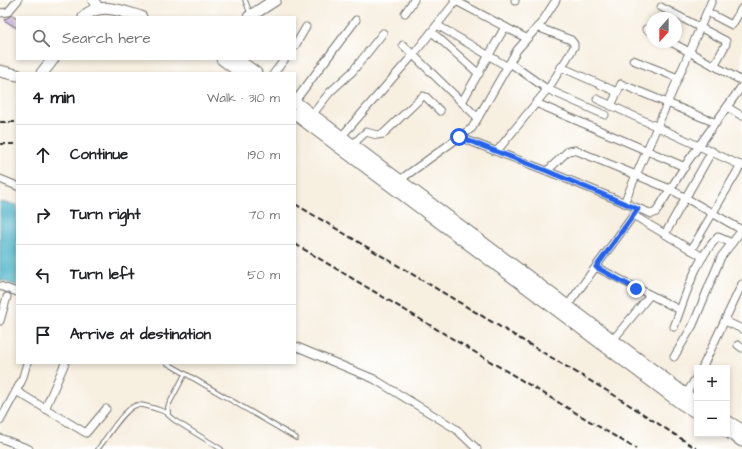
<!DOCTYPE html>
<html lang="en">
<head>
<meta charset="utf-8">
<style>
	body { margin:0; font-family:"Architects Daughter",sans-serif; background:#f2f2f2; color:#202124 }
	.controls { position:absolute; right:12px; bottom:12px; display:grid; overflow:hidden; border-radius:0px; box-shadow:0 2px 6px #0003 }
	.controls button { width:36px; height:36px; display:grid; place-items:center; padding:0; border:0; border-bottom:1px solid #e0e0e0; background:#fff; color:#202124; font:20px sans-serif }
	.compass { position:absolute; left:646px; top:12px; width:36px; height:36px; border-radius:50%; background:#fff; box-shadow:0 2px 6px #0003; rotate:201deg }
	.stop { position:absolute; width:12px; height:12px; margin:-9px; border:3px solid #2563eb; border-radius:50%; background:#fff }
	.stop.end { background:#2563eb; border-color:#fff; box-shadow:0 1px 4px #0008 }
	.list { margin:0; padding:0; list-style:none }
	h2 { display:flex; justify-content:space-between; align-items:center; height:52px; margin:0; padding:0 16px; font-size:17px }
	h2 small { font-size:13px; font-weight:400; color:#757577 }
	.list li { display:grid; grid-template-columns:26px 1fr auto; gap:12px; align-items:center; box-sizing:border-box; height:60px; padding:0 16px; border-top:1px solid #e0e0e0 }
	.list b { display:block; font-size:15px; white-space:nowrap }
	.list em { font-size:13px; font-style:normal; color:#757577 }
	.icon { flex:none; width:22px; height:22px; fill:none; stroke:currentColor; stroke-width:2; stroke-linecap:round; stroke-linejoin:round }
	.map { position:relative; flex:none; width:742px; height:449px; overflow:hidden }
	.search { position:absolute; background:#fff; box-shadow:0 2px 6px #0003; left:16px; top:16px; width:280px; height:44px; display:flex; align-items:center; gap:10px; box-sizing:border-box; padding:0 14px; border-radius:0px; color:#757577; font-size:15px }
	.panel { position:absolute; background:#fff; box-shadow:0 2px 6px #0003; left:16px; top:72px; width:280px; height:292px; border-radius:0px }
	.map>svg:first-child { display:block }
	.water { fill:#46b1c5; stroke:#386e78 }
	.building { fill:#c2a3d8 }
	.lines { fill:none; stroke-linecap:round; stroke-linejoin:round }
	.lane-casing { stroke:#72706a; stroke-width:5.5 }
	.street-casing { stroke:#72706a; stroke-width:9 }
	.secondary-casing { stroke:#72706a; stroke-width:12 }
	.primary-casing { stroke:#72706a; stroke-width:13 }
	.lane { stroke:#fff; stroke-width:3.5 }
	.street { stroke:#fff; stroke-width:7 }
	.secondary { stroke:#fff; stroke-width:10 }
	.primary { stroke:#fff; stroke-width:11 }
	.rail { stroke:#2b2b2b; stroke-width:2; stroke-dasharray:6 3; stroke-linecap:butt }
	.route { stroke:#2563eb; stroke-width:5 }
</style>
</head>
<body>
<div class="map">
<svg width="742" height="449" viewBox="0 0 742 449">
	<rect width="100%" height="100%" fill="#fff"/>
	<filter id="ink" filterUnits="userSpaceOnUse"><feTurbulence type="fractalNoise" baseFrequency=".025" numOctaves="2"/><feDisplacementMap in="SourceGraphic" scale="8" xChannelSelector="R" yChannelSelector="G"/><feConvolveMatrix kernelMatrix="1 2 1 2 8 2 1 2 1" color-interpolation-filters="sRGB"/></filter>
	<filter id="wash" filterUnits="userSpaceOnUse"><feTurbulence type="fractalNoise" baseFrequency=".012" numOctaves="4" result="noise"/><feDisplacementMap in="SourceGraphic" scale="16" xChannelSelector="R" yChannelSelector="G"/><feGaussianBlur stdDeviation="0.9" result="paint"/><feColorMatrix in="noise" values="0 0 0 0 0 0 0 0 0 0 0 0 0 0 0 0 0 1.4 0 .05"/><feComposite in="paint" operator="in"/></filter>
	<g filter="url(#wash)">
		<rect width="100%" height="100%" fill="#f7efe0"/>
		<path class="water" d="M0,202L17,205V286L0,280Z"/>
		<g id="blocks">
			<path class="building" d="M12,15L17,18V28L4,20Z"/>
		</g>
	</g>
	<g filter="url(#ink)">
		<use href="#blocks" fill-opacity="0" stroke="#72706a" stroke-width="1"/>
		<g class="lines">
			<g class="lane-casing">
				<g id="lane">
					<path d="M245,0L250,13"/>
					<path d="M167,363L296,438"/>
					<path d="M185,374L168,406V415L174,420L221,449"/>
					<path d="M98,449C106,439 125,407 137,405C146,404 159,410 168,413"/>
				</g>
			</g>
			<g class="street-casing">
				<g id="street">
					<path d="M454,0L526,38"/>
					<path d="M515,1V0"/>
					<path d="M661,7L726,41V44L714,66"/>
					<path d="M707,12L732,25L742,8"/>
					<path d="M0,13L8,12L18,0"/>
					<path d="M405,13L414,0"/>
					<path d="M437,25L508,67"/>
					<path d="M646,29L652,32"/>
					<path d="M432,32L479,74"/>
					<path d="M671,42L742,81"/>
					<path d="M403,45L478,118"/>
					<path d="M295,46L306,27"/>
					<path d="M633,60L678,78"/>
					<path d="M510,63L547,89L605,115"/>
					<path d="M561,67L617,92"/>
					<path d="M274,73L285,59"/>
					<path d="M597,99L742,166"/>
					<path d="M295,101L356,20"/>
					<path d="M462,102L505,27"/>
					<path d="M536,103L685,167"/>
					<path d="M611,106L621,84L716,123"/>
					<path d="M727,107L742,116"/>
					<path d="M312,115L330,92L352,72L383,33"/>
					<path d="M341,137L413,55L456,1"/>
					<path d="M459,137L547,171L652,214L656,212L688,161L742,86"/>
					<path d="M352,145L366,132L377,135L383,134L423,96L426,97L440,111"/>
					<path d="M497,151L550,86L574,47V44L571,40L537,27"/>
					<path d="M547,171L568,151L575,150L670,189L742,230"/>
					<path d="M0,179L17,186"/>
					<path d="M397,182L472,128L517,50L542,22L556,0"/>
					<path d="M624,203L712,0"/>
					<path d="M633,215L703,257"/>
					<path d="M665,234L712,151"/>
					<path d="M691,250L741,165"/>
					<path d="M596,267L680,310"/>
					<path d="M0,286L17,292"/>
					<path d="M565,309L638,209"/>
					<path d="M0,321L7,297"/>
					<path d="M725,321L742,329"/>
					<path d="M674,327C686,296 694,261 718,237L732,243"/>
					<path d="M612,341L650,295"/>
					<path d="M738,345L742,348"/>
					<path d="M295,346L374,379L456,429L477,449"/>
					<path d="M674,357L693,325L721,257L742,230"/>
					<path d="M702,368L742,284"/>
					<path d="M16,391L86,433L106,409"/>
					<path d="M685,396L697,376"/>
					<path d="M45,409L65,363"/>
					<path d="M0,421L22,380L27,363"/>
					<path d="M0,438L29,449"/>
				</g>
			</g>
			<g class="secondary-casing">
				<path id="secondary" d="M93,0L98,8"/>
			</g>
			<g class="primary-casing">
				<g id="primary">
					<path d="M84,17C99,1 122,11 141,17"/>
					<path d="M249,17L275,0"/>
					<path d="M222,59L241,73"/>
					<path d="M237,59L256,73"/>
					<path d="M0,71L17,75"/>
					<path d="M42,73L53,59"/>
					<path d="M295,102L697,403"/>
					<path d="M295,114L682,404L697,413"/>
					<path d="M727,421L742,430"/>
					<path d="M727,431L742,441"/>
				</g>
			</g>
			<use href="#lane" class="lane"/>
			<use href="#street" class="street"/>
			<use href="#secondary" class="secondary"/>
			<use href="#primary" class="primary"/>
			<g class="rail">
				<path d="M0,122H17"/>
				<path d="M0,144H17"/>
				<path d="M295,204L614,395L697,449"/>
				<path d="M295,244L636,449"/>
			</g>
		</g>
	</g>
	<g class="lines" filter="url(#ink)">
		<path class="route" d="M459,137L547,171L638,209L596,267L636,289"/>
	</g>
</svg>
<div class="controls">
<button>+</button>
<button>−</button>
</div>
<svg class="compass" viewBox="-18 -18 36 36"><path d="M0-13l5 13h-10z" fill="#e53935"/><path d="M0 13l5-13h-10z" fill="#757577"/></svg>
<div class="stop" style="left:459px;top:137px"></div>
<div class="stop end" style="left:636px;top:289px"></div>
<div class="search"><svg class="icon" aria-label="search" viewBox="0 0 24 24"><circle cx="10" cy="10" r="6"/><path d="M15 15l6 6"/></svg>Search here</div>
<section class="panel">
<h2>4 min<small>Walk · 310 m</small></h2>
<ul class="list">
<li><svg class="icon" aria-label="ahead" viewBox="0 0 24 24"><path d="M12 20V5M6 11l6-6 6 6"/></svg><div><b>Continue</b></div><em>190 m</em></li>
<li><svg class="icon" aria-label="right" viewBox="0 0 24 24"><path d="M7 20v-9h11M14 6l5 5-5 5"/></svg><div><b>Turn right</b></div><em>70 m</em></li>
<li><svg class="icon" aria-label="left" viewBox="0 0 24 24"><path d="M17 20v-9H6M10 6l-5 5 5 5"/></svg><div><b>Turn left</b></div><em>50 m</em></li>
<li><svg class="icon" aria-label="arrive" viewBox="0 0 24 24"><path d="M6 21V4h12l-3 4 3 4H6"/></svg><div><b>Arrive at destination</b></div></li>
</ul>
</section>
</div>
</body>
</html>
